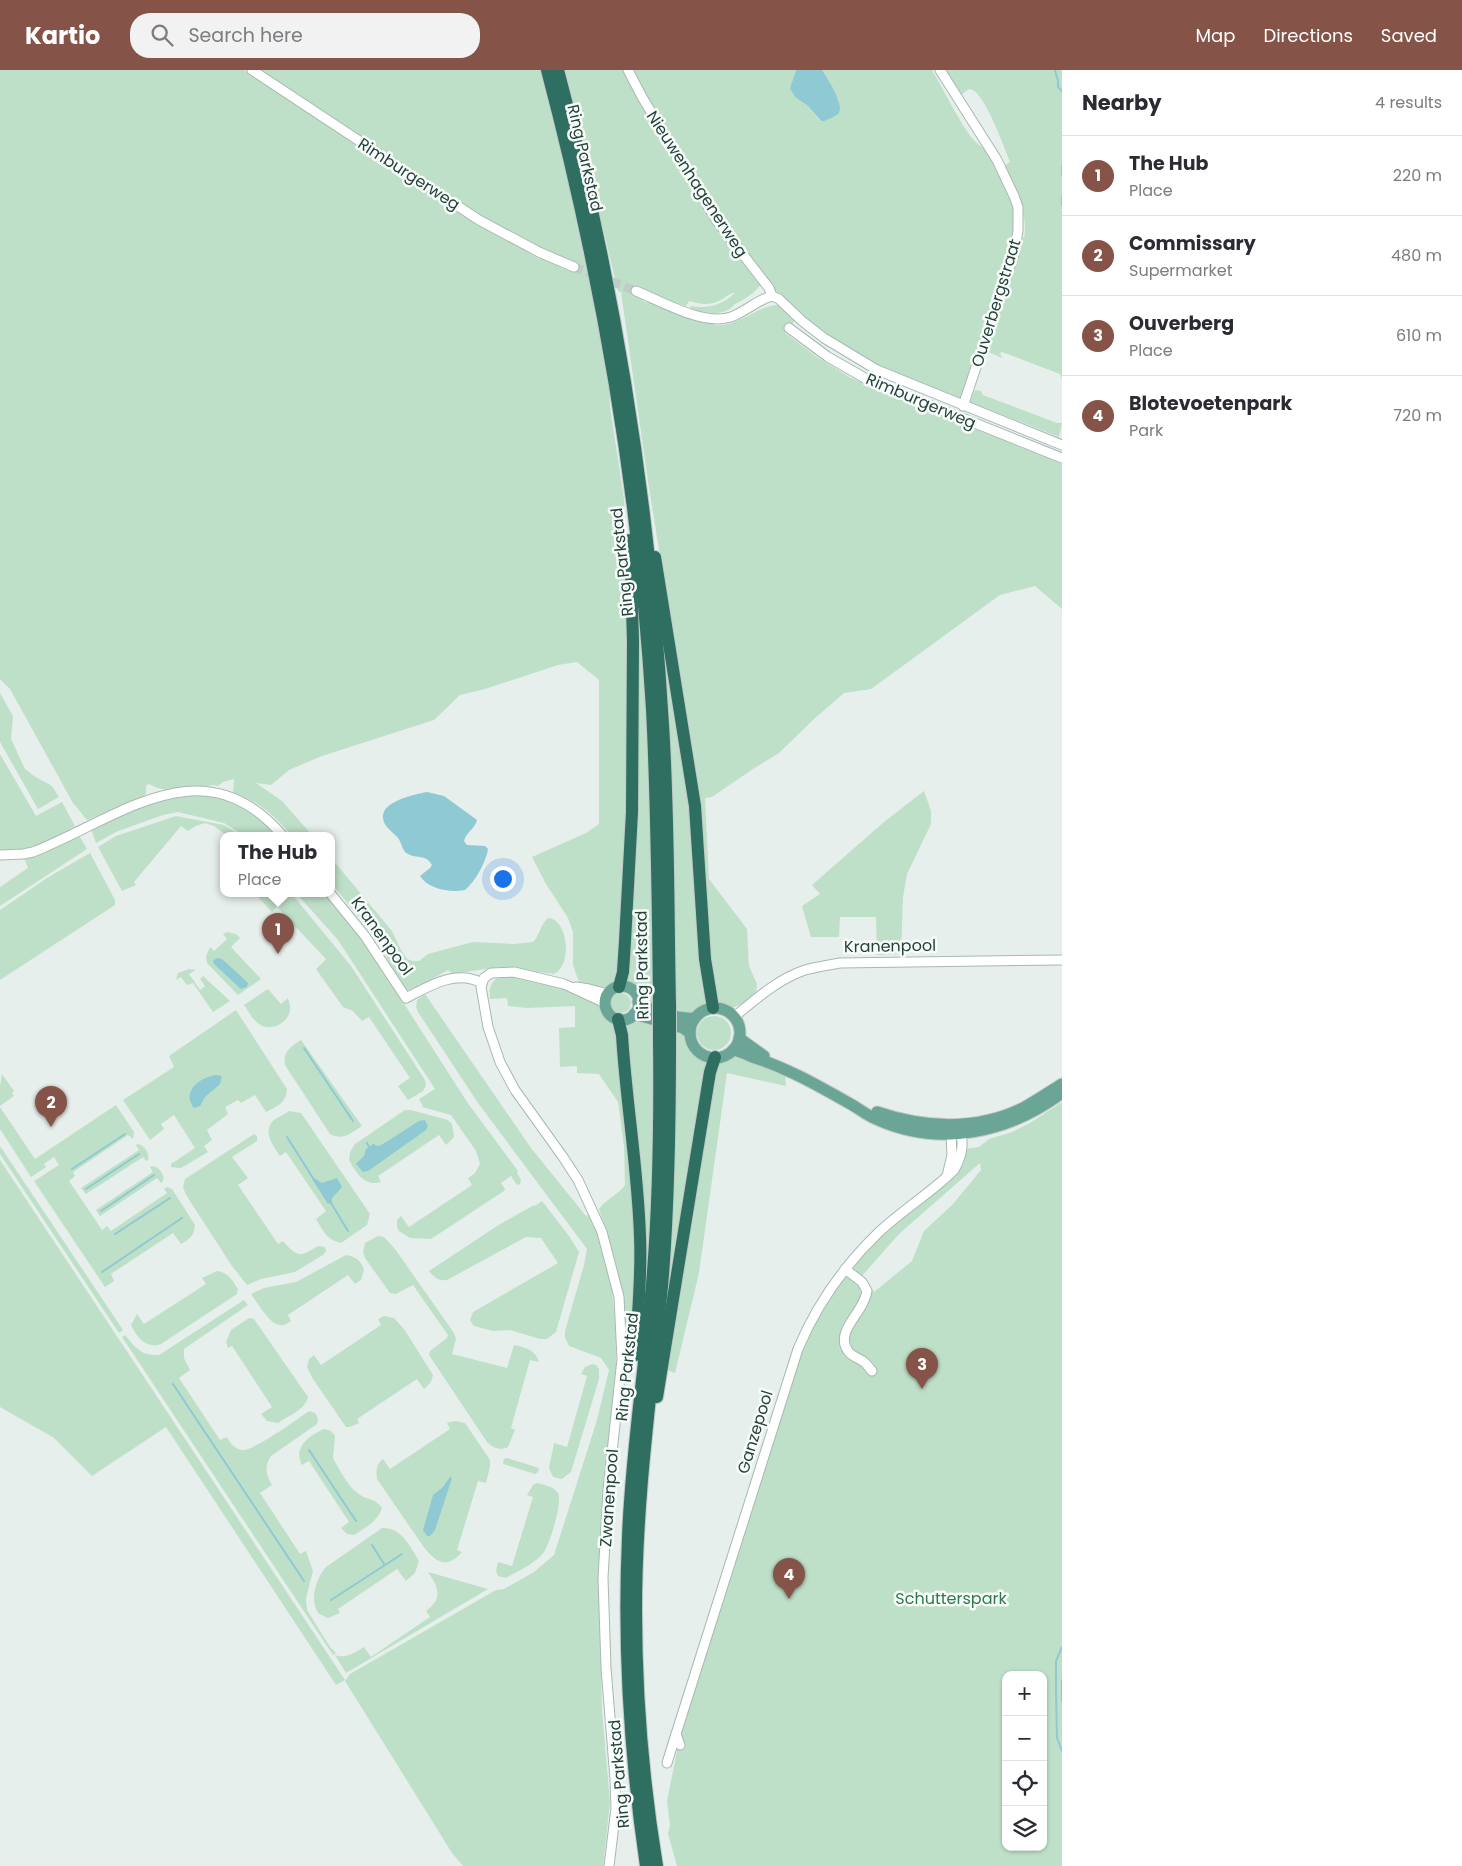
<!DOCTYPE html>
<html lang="en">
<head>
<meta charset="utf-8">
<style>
	body { margin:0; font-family:Poppins,sans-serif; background:#f2f2f3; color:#2b2b33 }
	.controls { position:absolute; right:15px; bottom:15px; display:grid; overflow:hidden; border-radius:10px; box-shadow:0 1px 4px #0004 }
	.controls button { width:45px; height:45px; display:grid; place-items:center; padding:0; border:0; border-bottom:1px solid #e1e1e2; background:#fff; color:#2b2b33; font:25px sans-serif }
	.you { position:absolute; left:502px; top:808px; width:18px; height:18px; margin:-12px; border:4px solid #fff; border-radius:50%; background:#1a73e8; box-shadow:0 0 0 8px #1a73e833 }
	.badge { display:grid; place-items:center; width:32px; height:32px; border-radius:50%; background:#855347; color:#fff; font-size:16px; font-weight:700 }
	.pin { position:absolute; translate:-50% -41px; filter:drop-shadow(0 1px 2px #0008) }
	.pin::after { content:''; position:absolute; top:26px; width:18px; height:15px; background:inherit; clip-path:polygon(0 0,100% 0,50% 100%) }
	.popup { position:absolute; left:220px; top:762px; width:115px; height:65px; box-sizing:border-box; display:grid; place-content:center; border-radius:10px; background:#fff; filter:drop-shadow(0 1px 4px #0005); font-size:16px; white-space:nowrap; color:#7c7c81 }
	.popup b { font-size:19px; color:#2b2b33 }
	.popup::after { content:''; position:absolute; left:50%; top:100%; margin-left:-10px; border:10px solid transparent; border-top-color:#fff }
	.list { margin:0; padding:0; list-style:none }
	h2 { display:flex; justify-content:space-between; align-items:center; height:65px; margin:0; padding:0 20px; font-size:21px }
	h2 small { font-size:16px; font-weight:400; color:#7c7c81 }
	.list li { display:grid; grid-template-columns:32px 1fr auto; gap:15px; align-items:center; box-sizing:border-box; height:80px; padding:0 20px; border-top:1px solid #e1e1e2 }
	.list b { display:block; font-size:19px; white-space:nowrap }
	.list p { margin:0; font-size:16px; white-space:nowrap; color:#7c7c81 }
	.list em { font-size:16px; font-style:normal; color:#7c7c81 }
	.icon { flex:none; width:28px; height:28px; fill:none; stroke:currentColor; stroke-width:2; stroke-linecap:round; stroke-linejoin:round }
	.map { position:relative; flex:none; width:1062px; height:1796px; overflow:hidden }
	header { display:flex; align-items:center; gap:30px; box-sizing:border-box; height:70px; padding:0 25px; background:#855347; color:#fff }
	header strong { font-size:24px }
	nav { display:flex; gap:28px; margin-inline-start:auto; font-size:18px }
	.search { width:350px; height:45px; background:#f2f2f3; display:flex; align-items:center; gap:12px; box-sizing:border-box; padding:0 18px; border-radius:20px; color:#7c7c81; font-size:19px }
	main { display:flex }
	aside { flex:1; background:#fff }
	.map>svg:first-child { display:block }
	.green { fill:#bfe0c8; fill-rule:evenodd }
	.water { fill:#8ec9d4 }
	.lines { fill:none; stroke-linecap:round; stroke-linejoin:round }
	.stream { stroke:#8ec9d4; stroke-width:2 }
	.minor-tunnel { stroke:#bfccc8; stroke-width:9; stroke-dasharray:9 4.5; stroke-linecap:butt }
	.minor-casing { stroke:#a8b8b2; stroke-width:11 }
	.major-casing { stroke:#c2cac8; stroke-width:13 }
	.highway-casing { stroke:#c2cac8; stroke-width:14 }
	.minor { stroke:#fff; stroke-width:9 }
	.major { stroke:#6aa596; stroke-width:11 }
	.highway { stroke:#2f6f62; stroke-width:12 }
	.highway-bridge-casing { stroke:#c2cac8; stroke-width:14; stroke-linecap:butt }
	.highway-bridge { stroke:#2f6f62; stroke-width:12 }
	.labels { text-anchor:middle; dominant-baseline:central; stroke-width:5; stroke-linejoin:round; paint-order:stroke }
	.street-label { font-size:16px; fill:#24423a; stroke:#f7fbf9 }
	.park-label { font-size:16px; fill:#2d7a4b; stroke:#f7fbf9 }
</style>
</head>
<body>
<header>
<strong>Kartio</strong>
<div class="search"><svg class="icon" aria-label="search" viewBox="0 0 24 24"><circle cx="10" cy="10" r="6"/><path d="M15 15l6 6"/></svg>Search here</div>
<nav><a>Map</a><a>Directions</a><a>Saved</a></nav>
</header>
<main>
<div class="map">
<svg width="1062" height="1796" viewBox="0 0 1062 1796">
	<rect width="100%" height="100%" fill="#e6efeb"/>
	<g class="green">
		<path d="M0,0H244L491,162L540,189L541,187L557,193C560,198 567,201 573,201L574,199L569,191L561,187L559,188L501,159L257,0H542L587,186L609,316L610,337L624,429L626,475L635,489L650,698L654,823L653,926L676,931L661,561L663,504L649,418L621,222L618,221L588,96L562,0H796L792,12L795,27L808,36L820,51L839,31L822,0H932C945,22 956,46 971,67C977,75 988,80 994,88C1006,109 1017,141 1017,165L1024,168C1029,146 1014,115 1004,96L1010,92C1003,75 987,29 973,20L969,19L958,27L943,0H1062V309L1060,304L1002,282L1000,283L1002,288L979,278L961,331C888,302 815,271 765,208C758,220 749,227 737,233C733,235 731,239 728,240C715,246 702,242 690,238L691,236C709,239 722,235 735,223C729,223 726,227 721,230C710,236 700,234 689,231L686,236L658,228L646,220L638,218L637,225L645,232H657L669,239L714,255C740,258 756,235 779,235L796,249L785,263L817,287L851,308L1022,378L1062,393V539L1035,516L1000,525L871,619L844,623L814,649L779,683L753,699L712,727L705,728L709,809L747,859L749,896L757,914L756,924C744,933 732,944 717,932L687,946L646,932L636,919L624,912L613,914L605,917L591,916L579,912L573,895V862L568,848L546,814L532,787L586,763L599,754V610L577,592L558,595L485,619L460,625L434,650L322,686L289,700L271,715L256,713L282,731L312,765H291C275,746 257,730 233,723L234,709L223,712L218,716C211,714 206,716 199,718C181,721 165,723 149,714L146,716V723L144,727L87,750L73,733L10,619L0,609Z"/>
		<path d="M975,320L981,321L983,325L1057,353H1062L1059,367L970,332Z"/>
		<path d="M0,623L13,646L11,669L25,699L34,706L52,716L59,727L38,739L0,672Z"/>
		<path d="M0,684L36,746L62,732L75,756C50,771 32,780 2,781L0,779Z"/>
		<path d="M924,721L931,741V754L907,804L903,827L901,884L877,885L876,847H840L839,867H811L802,836L820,824L812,815L884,752Z"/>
		<path d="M188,724C230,727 247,734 276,765H243L224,753L178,742L163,745L116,762L96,773L91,759L156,731Z"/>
		<path d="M176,746L224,755L239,765H226L214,756L205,753L196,756L188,761L181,756L134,812L136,815L122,821L98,777L116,766Z"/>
		<path d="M79,765L87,779L0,836V817L28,798L24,788L43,783Z"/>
		<path d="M90,783L115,830V835L0,910V840L47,808Z"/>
		<path d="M332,789L392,861L401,880L407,889L413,891H419L428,884L473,872L514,874L533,872C540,865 540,855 548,848C568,849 573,895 554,904L498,897L453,904L448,900L413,920H406L400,913L378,871L332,814Z"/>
		<path d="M256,823H291L351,896L425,1010L426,1015L423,1021L408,1030L398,1016L410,1008L369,947L362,951L353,941L343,937L316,899L326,889L277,837L272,842L258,827Z"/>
		<path d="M296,823H325L362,868L467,1032L518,1101L517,1103L521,1110L520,1114L517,1115L511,1106L501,1113L505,1119L504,1121L431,1169L410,1168L399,1161L397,1157V1150L401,1146L409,1157L472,1115L468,1108L475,1103L480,1094L476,1081L451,1045L422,1037L423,1036L419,1029L435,1019L338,870Z"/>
		<path d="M227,862L236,864L240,868L231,877L261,909L238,925L207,893L206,886L210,877L214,881L227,869L223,864Z"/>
		<path d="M189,899L196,900L189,904L200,920L205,916L200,909L203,906L230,931L213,942L193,913L187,915L181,907L176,910L178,903Z"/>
		<path d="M501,906H512L557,916L599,934L605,944L615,953L635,1120L634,1278L625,1276C624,1255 624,1235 620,1214C616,1188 607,1164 599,1139C606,1129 618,1125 625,1115L624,1077L618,1032L599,1004L577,1003V996L560,997L559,958L575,957V936L527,938L508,936L507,928L490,929C489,917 490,912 501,906Z"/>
		<path d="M268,919L281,934L288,928C289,932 291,936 290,940C288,954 270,962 259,954C253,950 248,941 244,935Z"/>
		<circle cx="621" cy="933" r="10"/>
		<path d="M425,924L531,1078L586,1146L590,1144L597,1160L611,1211L616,1259V1302L601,1450L599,1513L602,1641L610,1732L603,1796H463L452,1783L345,1611L350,1604L496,1520L504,1519L534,1502L554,1485L597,1350L609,1300L601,1288L569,1276L565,1268V1261L584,1195L587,1179L478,1033L418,942L416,937L417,930Z"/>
		<path d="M236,940L287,1019C286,1033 278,1036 266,1042L255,1025L241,1033L238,1030L225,1037L228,1044L207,1060L212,1070L204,1076L208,1082L181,1098L171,1097V1094L195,1078L174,1045L161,1054L164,1059L150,1070L123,1030L174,997L169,986Z"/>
		<circle cx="714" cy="963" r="17"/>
		<path d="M635,948L653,950L655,1084L649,1178L643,1230L623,953Z"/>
		<path d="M676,959L686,967L690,977L699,987L709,991L667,1253L665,1228L674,1111Z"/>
		<path d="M301,970L362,1056C351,1063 343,1071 330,1064L285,995C283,982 290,977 301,970Z"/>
		<path d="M740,985L785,1004L786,1016L727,1003L699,1203L675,1303L666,1300L714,995L722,989Z"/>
		<path d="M2,1004L14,1021L12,1023L14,1026L0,1036V1016Z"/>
		<path d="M1062,1032V1796H677L668,1764L670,1755L667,1731L682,1656L799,1289C819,1240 847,1196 887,1161C907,1143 930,1129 950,1110L955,1104L964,1079L979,1077L989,1069L1012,1062L1030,1053ZM980,1093L981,1100L953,1134L924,1161L912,1191L874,1222L861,1207L899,1164ZM1006,1605H1043V1777H1006Z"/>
		<path d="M116,1035L134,1062L133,1069L128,1065L73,1102L75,1106L69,1111L102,1160L107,1156L111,1161L167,1123L164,1119L167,1117L172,1119L195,1155C194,1166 190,1169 181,1174L173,1163L111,1204L114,1211L105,1217L34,1111L59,1095L54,1087L44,1094L46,1097L31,1107L0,1059V1037L35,1089Z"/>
		<path d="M405,1040H411L448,1050L452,1054L454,1067L446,1075L439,1065L378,1106L381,1112C365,1117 356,1103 349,1090L350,1082L355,1074Z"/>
		<path d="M289,1041L301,1043L370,1144L367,1155L341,1173C326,1169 324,1162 316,1149L326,1141L286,1082L280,1086C274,1077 263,1063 272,1052C275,1048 284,1045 289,1041Z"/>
		<path d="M254,1064L257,1066V1071L232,1087L248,1108L238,1115L278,1174L283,1171C298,1188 300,1187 318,1176L325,1177L326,1181L323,1185L295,1202L261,1209L247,1215L232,1196L186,1125L183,1117L185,1109Z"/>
		<path d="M138,1074C144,1075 150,1083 148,1090L146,1091L143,1087L86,1124L81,1118L139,1080L136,1075Z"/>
		<path d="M0,1076L123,1260L119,1263L0,1084Z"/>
		<path d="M0,1090L345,1610L336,1615L166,1357L92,1406L54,1368L0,1337Z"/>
		<path d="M153,1096C159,1097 165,1105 163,1111L161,1113L157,1108L100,1146L96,1140L153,1102L150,1097Z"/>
		<path d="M542,1131L569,1166L579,1182L556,1262L547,1269H540L510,1260L493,1261L474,1256L470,1250L473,1242L558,1193L541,1168L526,1167L447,1210C438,1211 435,1208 429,1201L497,1156L534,1135L535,1136Z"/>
		<path d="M378,1166L384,1167L395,1179L454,1263L456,1269L452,1284L507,1298L514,1275C526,1278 535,1279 539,1292L530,1290L511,1358L515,1360L508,1377C500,1381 493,1378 487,1372L429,1285L430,1281L447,1268L448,1265L413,1215L396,1224L390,1223L365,1188L363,1182L365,1173Z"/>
		<path d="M346,1185C356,1187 361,1190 364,1200L361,1210L355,1214L348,1205L288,1245L291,1251C288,1253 284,1256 280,1255C270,1255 257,1232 251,1224L264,1218L296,1212Z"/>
		<path d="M217,1201C228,1202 232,1210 238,1219L237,1224L161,1274C145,1279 137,1267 131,1255L137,1244L144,1254L206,1214L202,1208Z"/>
		<path d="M244,1230L248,1235L184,1279V1288L190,1300L179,1308L220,1370L227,1367C230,1373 234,1378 241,1380C253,1382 297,1349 309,1341L315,1343L318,1348L317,1354L271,1386C264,1397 266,1405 272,1415L260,1423L300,1484L306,1481L313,1501L306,1528L307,1540L330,1577L336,1583L333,1585L122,1267L125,1265C135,1277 141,1286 159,1285Z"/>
		<path d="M384,1246L394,1248L404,1259L433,1305L431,1312L424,1319L417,1309L357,1349L359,1353L350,1357H346L313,1309L307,1297L309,1289L314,1285L321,1295L381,1255L378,1249Z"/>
		<path d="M249,1248L254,1249L308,1327C305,1340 288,1346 278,1353L267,1351L261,1344L272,1337L232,1276L228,1278L226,1272L231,1260Z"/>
		<path d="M592,1294L596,1295L599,1299V1309L571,1402L562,1409L553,1407L549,1398L554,1373L567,1377L587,1306L581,1304L585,1297Z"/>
		<path d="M455,1351L465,1353L490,1390V1397L486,1413L478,1411L457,1480L462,1482C447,1500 435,1492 423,1476L377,1409C376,1400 376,1395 383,1389L390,1399L450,1359L447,1353Z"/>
		<path d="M324,1359L331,1361L335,1366L333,1388L335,1392C341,1402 349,1418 359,1424C368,1431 374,1427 382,1438C378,1451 365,1458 354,1465L347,1464L341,1458L349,1452L309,1391L302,1395C293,1378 308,1366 324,1359Z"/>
		<path d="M507,1388L539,1398L538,1402L535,1404L503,1394L504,1389Z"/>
		<path d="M537,1413C545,1415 553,1416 558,1423C563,1432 550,1473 544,1482C535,1494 518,1501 506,1508L498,1506L496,1501L498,1492L512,1496L533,1427L527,1425L533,1415Z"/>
		<path d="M382,1458C401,1457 410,1476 419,1491L415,1503L406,1511L397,1499L338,1539L340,1543L328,1548L319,1544C309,1531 316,1508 326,1497Z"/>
		<path d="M428,1502L488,1519L346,1603L335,1585C346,1589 354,1583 364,1577L371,1587L430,1547L426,1541C444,1528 438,1517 428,1502Z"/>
	</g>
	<g class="water">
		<path d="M796,0H822C827,8 846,36 838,44C835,47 828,49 824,51H821L808,36L795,27L790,18Z"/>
		<path d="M427,722L444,726L477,750C475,759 466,762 464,771L467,775L485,776L488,779C486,792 475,812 465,820C450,823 428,819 420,806L430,798L432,795C426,784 417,789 408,784C402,781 402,773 398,768C395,764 390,761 387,757C370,733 413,725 427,722Z"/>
		<path d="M217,888L222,889L244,909L248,913L247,917L241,919L214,894L213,891Z"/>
		<path d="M215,1005L222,1006L220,1014L205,1027L200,1036L194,1038C181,1021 200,1008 215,1005Z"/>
		<path d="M425,1050L428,1056L426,1060L368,1101L363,1102L356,1094L364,1086L366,1079L373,1074L378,1076L383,1074L419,1051Z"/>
		<path d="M314,1108L322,1113L337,1108L342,1117L332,1128V1132L328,1134L312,1109Z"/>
		<path d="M450,1407L452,1408L435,1460L430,1466H427L423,1460L433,1425L442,1418Z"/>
	</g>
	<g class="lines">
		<g class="stream">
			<path d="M1055,0L1058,11V17L1062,21"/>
			<path d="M1062,96V105"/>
			<path d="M1062,127V135"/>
			<path d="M304,978L353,1051"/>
			<path d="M287,1067L313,1108"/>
			<path d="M367,1073L369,1077"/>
			<path d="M72,1099L125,1064"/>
			<path d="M86,1119L139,1084"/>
			<path d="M331,1133L348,1161"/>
			<path d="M101,1141L154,1105"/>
			<path d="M115,1164L170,1128"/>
			<path d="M102,1202L182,1148"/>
			<path d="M173,1314L304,1511"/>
			<path d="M309,1380L356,1451"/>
			<path d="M372,1475L384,1494"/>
			<path d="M331,1530L402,1484"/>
			<path d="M1062,1577L1056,1591V1624L1057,1668L1062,1681"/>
			<path d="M1062,1610V1631"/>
		</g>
		<path class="minor-tunnel" d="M574,197L636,221"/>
		<g class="minor-casing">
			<g id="minor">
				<path d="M252,0L479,150L539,182L574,197"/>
				<path d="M628,0L642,27L717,151L769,218L772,226L779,229L802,251L824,268L877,300L1062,375"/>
				<path d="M940,0L997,90L1014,126L1018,137V161L1014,184L963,336"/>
				<path d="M636,221C661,231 703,256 731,247C745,242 757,230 772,226"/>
				<path d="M789,258L828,287L870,311L1062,388"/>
				<path d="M0,785L23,784L33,782C119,748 203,673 282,765"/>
				<path d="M330,823L365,866L406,928C429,916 456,899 482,913"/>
				<path d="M576,917L589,919L608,924"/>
				<path d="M605,933L564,914L514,902L491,903L484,908L481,917L488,957L500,992L515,1020L563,1087L578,1110L602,1162L619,1227L622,1289L608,1420L603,1508L606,1598L615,1709L616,1738L609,1796"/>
				<path d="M734,947C756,929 778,909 805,900C816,897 829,895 840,893L1062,890"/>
				<path d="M947,1106L952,1085L951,1064L953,1060"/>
				<path d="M845,1199L862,1212L867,1221C864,1243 834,1261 848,1281C852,1287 859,1288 864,1292C867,1294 869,1298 872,1301"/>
				<path d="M680,1675L676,1664L798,1279C816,1236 844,1196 878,1163C902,1140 931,1123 954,1100C961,1088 966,1071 958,1059"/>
				<path d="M667,1693L676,1664"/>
			</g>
		</g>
		<g class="major-casing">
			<g id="major">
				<circle cx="622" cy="933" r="17"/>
				<path d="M638,932C649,940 682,950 695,948"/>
				<circle cx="715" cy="963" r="25"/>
				<path d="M634,944L683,958L690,963"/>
				<path d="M739,968L764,986"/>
				<path d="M733,980C741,981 747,985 755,988C787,998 817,1015 847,1032C857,1037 866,1045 876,1049C940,1078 1008,1063 1062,1023"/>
				<path d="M877,1042C924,1058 976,1061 1023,1038C1036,1031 1049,1022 1062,1014"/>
			</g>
		</g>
		<g class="highway-casing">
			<g id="highway">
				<path d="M547,0C602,209 639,423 652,639C657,736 658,834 659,932"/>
				<path d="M558,0C615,214 650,434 663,655C669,748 668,842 670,935"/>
				<path d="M655,487L695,736L705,889L713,938"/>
				<path d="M619,917L623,902L625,871L632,742L633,571L630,470"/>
				<path d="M618,949L622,965C626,1032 638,1099 640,1167C642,1206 637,1246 636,1285"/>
				<path d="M657,1327L710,1002L715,987"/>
				<path d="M646,1796C630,1687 623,1578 628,1468C631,1383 645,1299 652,1214C659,1132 660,1051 659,969"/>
				<path d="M657,1796C643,1711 636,1625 636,1540C636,1431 651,1324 662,1217C669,1135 670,1054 670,972"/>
			</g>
		</g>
		<use href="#minor" class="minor"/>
		<use href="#major" class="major"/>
		<use href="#highway" class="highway"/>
		<g class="highway-bridge-casing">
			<g id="highway-bridge">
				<path d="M659,932V969"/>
				<path d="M670,935V972"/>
			</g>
		</g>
		<use href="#highway-bridge" class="highway-bridge"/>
	</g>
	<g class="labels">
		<g class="street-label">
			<text transform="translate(585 88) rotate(77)">Ring Parkstad</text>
			<text transform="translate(409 104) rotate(33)">Rimburgerweg</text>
			<text transform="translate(697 114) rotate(57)">Nieuwenhagenerweg</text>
			<text transform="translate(996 233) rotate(-73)">Ouverbergstraat</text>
			<text transform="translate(921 331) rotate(23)">Rimburgerweg</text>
			<text transform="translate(622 492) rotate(-96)">Ring Parkstad</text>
			<text transform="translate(382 866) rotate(54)">Kranenpool</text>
			<text transform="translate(890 876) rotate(-1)">Kranenpool</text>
			<text transform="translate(642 895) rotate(-91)">Ring Parkstad</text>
			<text transform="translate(627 1297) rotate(-84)">Ring Parkstad</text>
			<text transform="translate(755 1362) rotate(-73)">Ganzepool</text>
			<text transform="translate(609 1428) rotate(-86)">Zwanenpool</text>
			<text transform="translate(619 1704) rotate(-95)">Ring Parkstad</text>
		</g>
		<g class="park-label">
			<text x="951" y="1528">Schutterspark</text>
		</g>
	</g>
</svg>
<div class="controls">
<button>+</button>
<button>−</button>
<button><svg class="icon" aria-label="locate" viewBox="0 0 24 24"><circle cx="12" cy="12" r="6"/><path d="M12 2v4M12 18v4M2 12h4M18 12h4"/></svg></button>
<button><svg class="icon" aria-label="layers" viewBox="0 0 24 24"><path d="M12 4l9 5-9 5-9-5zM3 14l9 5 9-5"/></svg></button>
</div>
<div class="you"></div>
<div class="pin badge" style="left:278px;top:884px">1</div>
<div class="popup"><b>The Hub</b>Place</div>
<div class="pin badge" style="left:51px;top:1057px">2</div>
<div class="pin badge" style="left:922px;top:1319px">3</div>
<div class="pin badge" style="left:789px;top:1529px">4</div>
</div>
<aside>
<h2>Nearby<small>4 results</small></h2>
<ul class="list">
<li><span class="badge">1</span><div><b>The Hub</b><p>Place</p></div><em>220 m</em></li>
<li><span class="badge">2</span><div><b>Commissary</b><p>Supermarket</p></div><em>480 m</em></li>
<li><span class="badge">3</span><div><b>Ouverberg</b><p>Place</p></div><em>610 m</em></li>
<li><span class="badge">4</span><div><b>Blotevoetenpark</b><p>Park</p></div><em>720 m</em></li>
</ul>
</aside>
</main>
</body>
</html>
